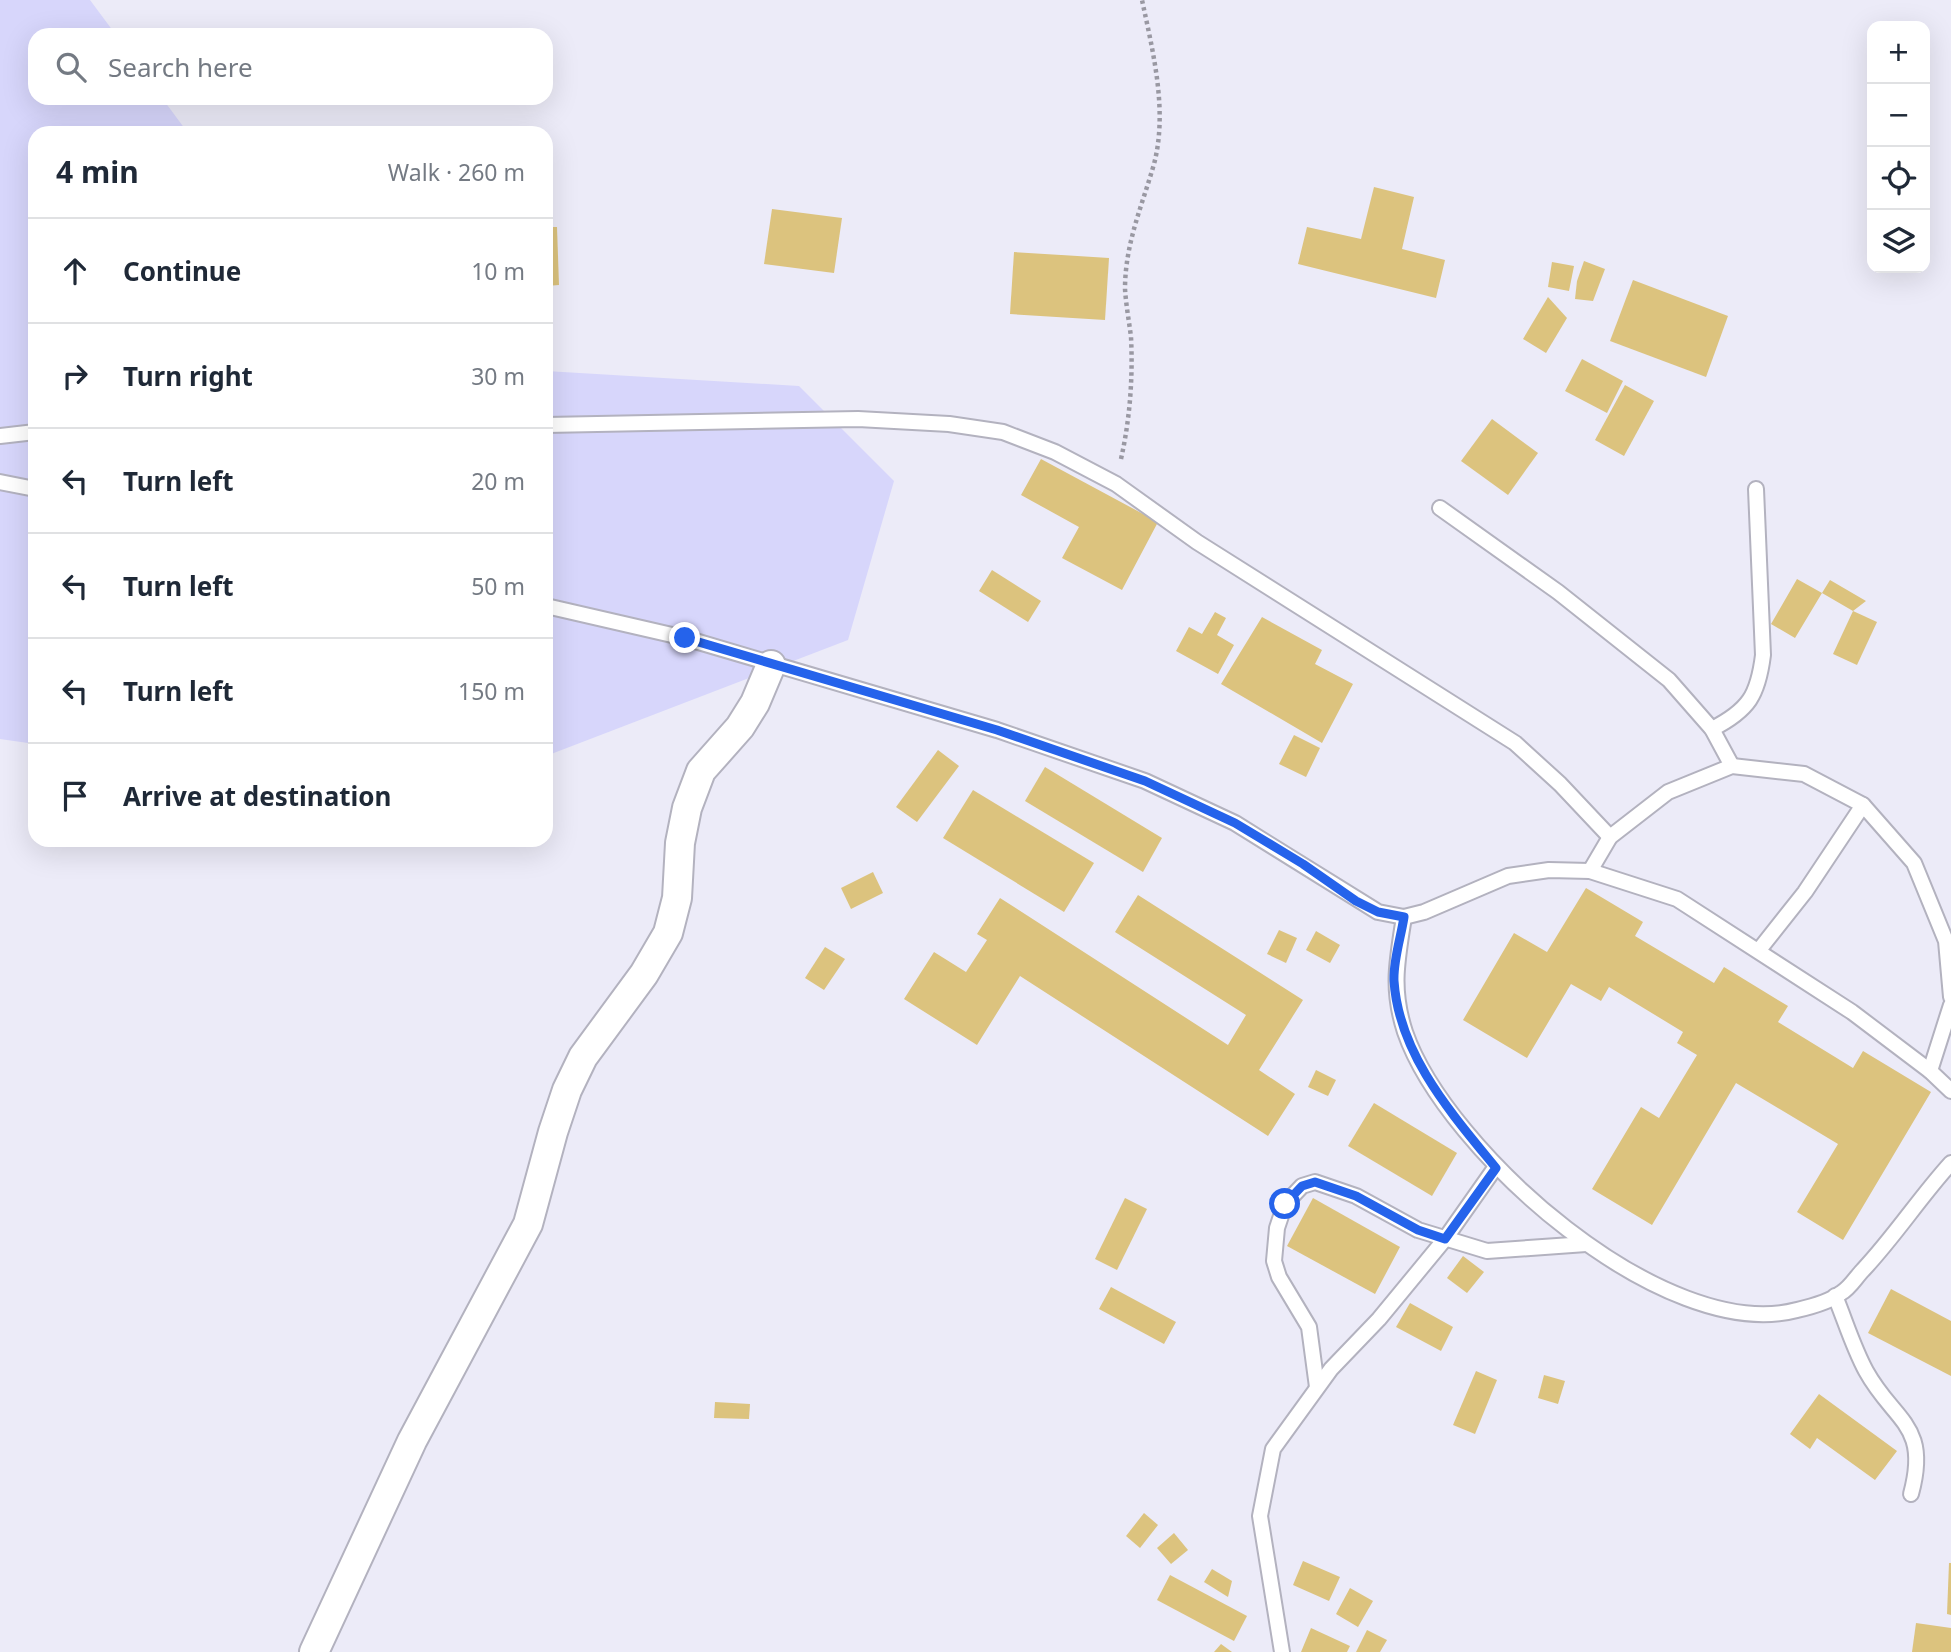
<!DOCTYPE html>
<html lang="en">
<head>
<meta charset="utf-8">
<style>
	body { margin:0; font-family:"Noto Sans",sans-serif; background:#f2f2f3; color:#1f2937 }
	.controls { position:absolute; right:21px; top:21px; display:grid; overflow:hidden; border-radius:14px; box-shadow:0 7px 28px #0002 }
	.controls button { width:63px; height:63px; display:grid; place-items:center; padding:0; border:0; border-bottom:2px solid #e0e1e3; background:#fff; color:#1f2937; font:35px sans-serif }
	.stop { position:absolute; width:21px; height:21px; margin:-16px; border:5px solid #2563eb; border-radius:50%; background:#fff }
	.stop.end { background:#2563eb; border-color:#fff; box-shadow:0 2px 7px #0008 }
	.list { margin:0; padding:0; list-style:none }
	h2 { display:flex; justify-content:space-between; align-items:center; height:91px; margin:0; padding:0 28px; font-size:30px }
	h2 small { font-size:23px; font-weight:400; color:#747a83 }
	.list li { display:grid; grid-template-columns:46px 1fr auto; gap:21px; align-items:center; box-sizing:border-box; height:105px; padding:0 28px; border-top:2px solid #e0e1e3 }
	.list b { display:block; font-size:26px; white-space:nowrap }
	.list em { font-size:23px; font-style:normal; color:#747a83 }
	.icon { flex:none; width:38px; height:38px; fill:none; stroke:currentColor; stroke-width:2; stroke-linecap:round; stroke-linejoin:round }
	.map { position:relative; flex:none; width:1951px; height:1652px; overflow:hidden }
	.search { position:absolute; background:#fff; box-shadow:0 7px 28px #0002; left:28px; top:28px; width:525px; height:77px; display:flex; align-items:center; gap:18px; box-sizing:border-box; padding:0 24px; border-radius:21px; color:#747a83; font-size:26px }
	.panel { position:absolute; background:#fff; box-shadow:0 7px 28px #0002; left:28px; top:126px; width:525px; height:721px; border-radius:21px }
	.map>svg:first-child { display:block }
	.green { fill:#d7d6fb }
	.building { fill:#dcc37e }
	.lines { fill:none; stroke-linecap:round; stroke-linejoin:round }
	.lane-casing { stroke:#b3b2bf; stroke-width:18 }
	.street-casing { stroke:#b3b2bf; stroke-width:32 }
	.path { stroke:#9998a2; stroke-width:4.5; stroke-dasharray:3.5 3.5; stroke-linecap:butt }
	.lane { stroke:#fff; stroke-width:14 }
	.street { stroke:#fff; stroke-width:28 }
	.route { stroke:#2563eb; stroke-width:9 }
</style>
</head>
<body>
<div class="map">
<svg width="1951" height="1652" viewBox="0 0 1951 1652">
	<rect width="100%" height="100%" fill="#ecebf8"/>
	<g class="green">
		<path d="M0,0H90L116,35H35V98H162L188,133H35V744L0,739Z"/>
		<path d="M546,371L799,386L894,481L848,640L546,756Z"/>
	</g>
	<g class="building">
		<path d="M1374,187L1414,197L1402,249L1445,260L1436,298L1298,264L1307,227L1361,239Z"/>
		<path d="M772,209L842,218L834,273L764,264Z"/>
		<path d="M546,227H557L559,285L546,286Z"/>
		<path d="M1014,252L1109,258L1105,320L1010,314Z"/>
		<path d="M1584,261L1605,269L1593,301L1575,299L1577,281Z"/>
		<path d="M1552,262L1574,266L1569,291L1548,287Z"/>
		<path d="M1633,280L1728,316L1706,377L1610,341Z"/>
		<path d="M1548,297L1567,318L1546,353L1523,339Z"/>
		<path d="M1582,359L1623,381L1607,413L1565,391Z"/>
		<path d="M1625,385L1654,401L1624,456L1595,440Z"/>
		<path d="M1492,419L1538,453L1508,495L1461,461Z"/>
		<path d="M1041,459L1158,522L1122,590L1062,558L1079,527L1021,495Z"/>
		<path d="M992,570L1041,601L1028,622L979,591Z"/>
		<path d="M1797,579L1822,593L1830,580L1866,601L1853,611L1822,593L1795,638L1771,624Z"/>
		<path d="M1853,611L1877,622L1857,665L1833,654Z"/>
		<path d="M1215,612L1226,618L1217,635L1234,645L1218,674L1176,651L1189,627L1202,634Z"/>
		<path d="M1262,617L1322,650L1315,664L1353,684L1322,743L1221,684Z"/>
		<path d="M1294,735L1320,748L1306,777L1279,764Z"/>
		<path d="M938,750L959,766L917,822L896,807Z"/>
		<path d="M1045,767L1162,838L1143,872L1025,801Z"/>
		<path d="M973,790L1094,863L1064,912L943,838Z"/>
		<path d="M873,872L883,893L851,909L841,888Z"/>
		<path d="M1586,888L1643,922L1635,936L1714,983L1724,967L1788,1006L1778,1022L1853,1068L1863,1051L1931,1092L1843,1240L1797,1212L1838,1144L1736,1083L1652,1225L1592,1189L1641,1107L1659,1118L1697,1055L1677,1043L1683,1032L1609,987L1601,1001L1571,984L1527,1058L1463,1020L1514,933L1547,952Z"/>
		<path d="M1138,895L1303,1000L1259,1070L1295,1094L1268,1136L1020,976L977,1045L904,999L934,952L966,972L987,940L977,934L1000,898L1228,1045L1246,1015L1115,932Z"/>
		<path d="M1279,930L1297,938L1286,963L1267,954Z"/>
		<path d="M1316,931L1340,945L1330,963L1306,950Z"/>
		<path d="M825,947L845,959L824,990L805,978Z"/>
		<path d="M1316,1070L1336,1080L1328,1096L1308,1087Z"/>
		<path d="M1374,1103L1457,1153L1432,1196L1348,1146Z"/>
		<path d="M1125,1198L1147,1209L1117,1270L1095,1259Z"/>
		<path d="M1313,1198L1400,1247L1375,1294L1287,1246Z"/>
		<path d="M1463,1256L1484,1272L1467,1293L1447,1278Z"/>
		<path d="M1111,1287L1176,1322L1164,1344L1099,1309Z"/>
		<path d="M1891,1289L1951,1321V1376L1868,1333Z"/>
		<path d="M1410,1303L1453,1327L1441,1351L1396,1327Z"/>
		<path d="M1476,1371L1497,1380L1475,1434L1453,1425Z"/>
		<path d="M1544,1375L1565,1381L1558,1404L1538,1398Z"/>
		<path d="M1819,1394L1897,1451L1875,1480L1817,1438L1810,1449L1790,1434Z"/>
		<path d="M715,1402L750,1404L749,1419L714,1418Z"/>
		<path d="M1144,1513L1158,1525L1140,1548L1126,1536Z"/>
		<path d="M1174,1533L1188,1550L1171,1564L1157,1548Z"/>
		<path d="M1303,1561L1340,1577L1329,1601L1293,1585Z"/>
		<path d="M1949,1563H1951V1615L1947,1614Z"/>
		<path d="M1212,1569L1232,1581L1228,1597L1204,1582Z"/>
		<path d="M1170,1575L1247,1616L1234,1641L1157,1600Z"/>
		<path d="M1350,1588L1373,1601L1358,1627L1336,1614Z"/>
		<path d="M1916,1623L1951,1628V1652H1912Z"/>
		<path d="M1311,1628L1350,1646L1347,1652H1301Z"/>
		<path d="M1367,1630L1387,1640L1380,1652H1356Z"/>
		<path d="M1221,1644L1232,1652H1214Z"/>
	</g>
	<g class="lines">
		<g class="lane-casing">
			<g id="lane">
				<path d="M546,425L858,419L949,424L1003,432L1055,452L1116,484L1197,542L1515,743L1560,784L1610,837"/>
				<path d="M0,436L35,432"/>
				<path d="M0,482L35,489"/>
				<path d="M1440,508L1558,592L1669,680L1712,729L1732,766"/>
				<path d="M546,606L685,638L997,730L1145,781L1235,823L1378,912L1404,917L1424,912L1508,876L1549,870L1590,871L1677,899L1852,1012L1930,1071L1951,1091"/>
				<path d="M1712,729C1749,710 1758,695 1763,655L1756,489"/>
				<path d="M1590,871L1610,837L1668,792L1732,766L1804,774L1863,805L1914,863L1946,941L1951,997"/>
				<path d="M1404,917C1397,961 1391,989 1405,1032C1446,1151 1665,1345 1797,1310C1810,1307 1831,1301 1841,1293C1850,1288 1856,1277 1863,1270C1895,1236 1920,1197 1951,1163"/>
				<path d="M1759,950L1805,892L1863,805"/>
				<path d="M1930,1071L1951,1005"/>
				<path d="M1835,1296C1845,1320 1853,1347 1866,1371C1894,1422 1930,1424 1911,1494"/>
				<path d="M1317,1387L1309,1327L1279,1277L1274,1261L1277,1228L1285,1204L1302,1186L1315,1182L1356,1196L1418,1230L1487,1251L1586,1244"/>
				<path d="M1282,1652L1260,1516L1273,1449L1331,1369L1379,1319L1445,1239L1495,1168"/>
			</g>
		</g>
		<g class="street-casing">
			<path id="street" d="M314,1652L412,1441L528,1224L553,1132L567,1090L583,1057L644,974L668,933L677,898L680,843L687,808L701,771L740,727L755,703L771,665"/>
		</g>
		<path class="path" d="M1121,459C1130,419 1133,377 1131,337C1129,321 1126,305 1125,289C1125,244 1142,206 1154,164C1168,111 1153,52 1142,0"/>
		<use href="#lane" class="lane"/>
		<use href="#street" class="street"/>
	</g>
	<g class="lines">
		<path class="route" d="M685,638L997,730L1145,781L1235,823L1303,864L1356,901L1378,912L1404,917C1401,937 1393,961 1394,981C1399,1055 1452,1114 1496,1168L1445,1239L1418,1230L1356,1196L1315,1182L1302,1186L1285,1204"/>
	</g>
</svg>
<div class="controls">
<button>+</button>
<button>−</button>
<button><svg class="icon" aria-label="locate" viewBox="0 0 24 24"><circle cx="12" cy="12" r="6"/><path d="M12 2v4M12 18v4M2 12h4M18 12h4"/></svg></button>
<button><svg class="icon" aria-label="layers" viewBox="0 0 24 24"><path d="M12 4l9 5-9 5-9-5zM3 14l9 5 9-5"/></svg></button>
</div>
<div class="stop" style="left:1285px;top:1204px"></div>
<div class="stop end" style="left:685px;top:638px"></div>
<div class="search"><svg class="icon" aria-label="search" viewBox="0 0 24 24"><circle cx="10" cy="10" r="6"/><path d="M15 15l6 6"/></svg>Search here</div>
<section class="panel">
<h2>4 min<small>Walk · 260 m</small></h2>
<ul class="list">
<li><svg class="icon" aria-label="ahead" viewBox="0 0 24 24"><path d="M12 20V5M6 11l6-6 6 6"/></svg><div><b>Continue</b></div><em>10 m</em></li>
<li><svg class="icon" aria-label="right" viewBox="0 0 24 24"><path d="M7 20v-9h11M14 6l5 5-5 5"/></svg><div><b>Turn right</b></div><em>30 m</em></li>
<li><svg class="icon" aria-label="left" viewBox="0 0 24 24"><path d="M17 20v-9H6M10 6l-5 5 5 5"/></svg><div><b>Turn left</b></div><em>20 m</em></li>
<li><svg class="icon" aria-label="left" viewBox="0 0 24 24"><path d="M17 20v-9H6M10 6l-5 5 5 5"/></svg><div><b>Turn left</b></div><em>50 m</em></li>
<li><svg class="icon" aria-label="left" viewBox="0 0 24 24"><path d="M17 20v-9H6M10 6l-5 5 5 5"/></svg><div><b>Turn left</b></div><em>150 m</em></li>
<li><svg class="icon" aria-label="arrive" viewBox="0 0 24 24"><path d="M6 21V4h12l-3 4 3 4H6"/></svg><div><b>Arrive at destination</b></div></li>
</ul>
</section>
</div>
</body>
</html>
